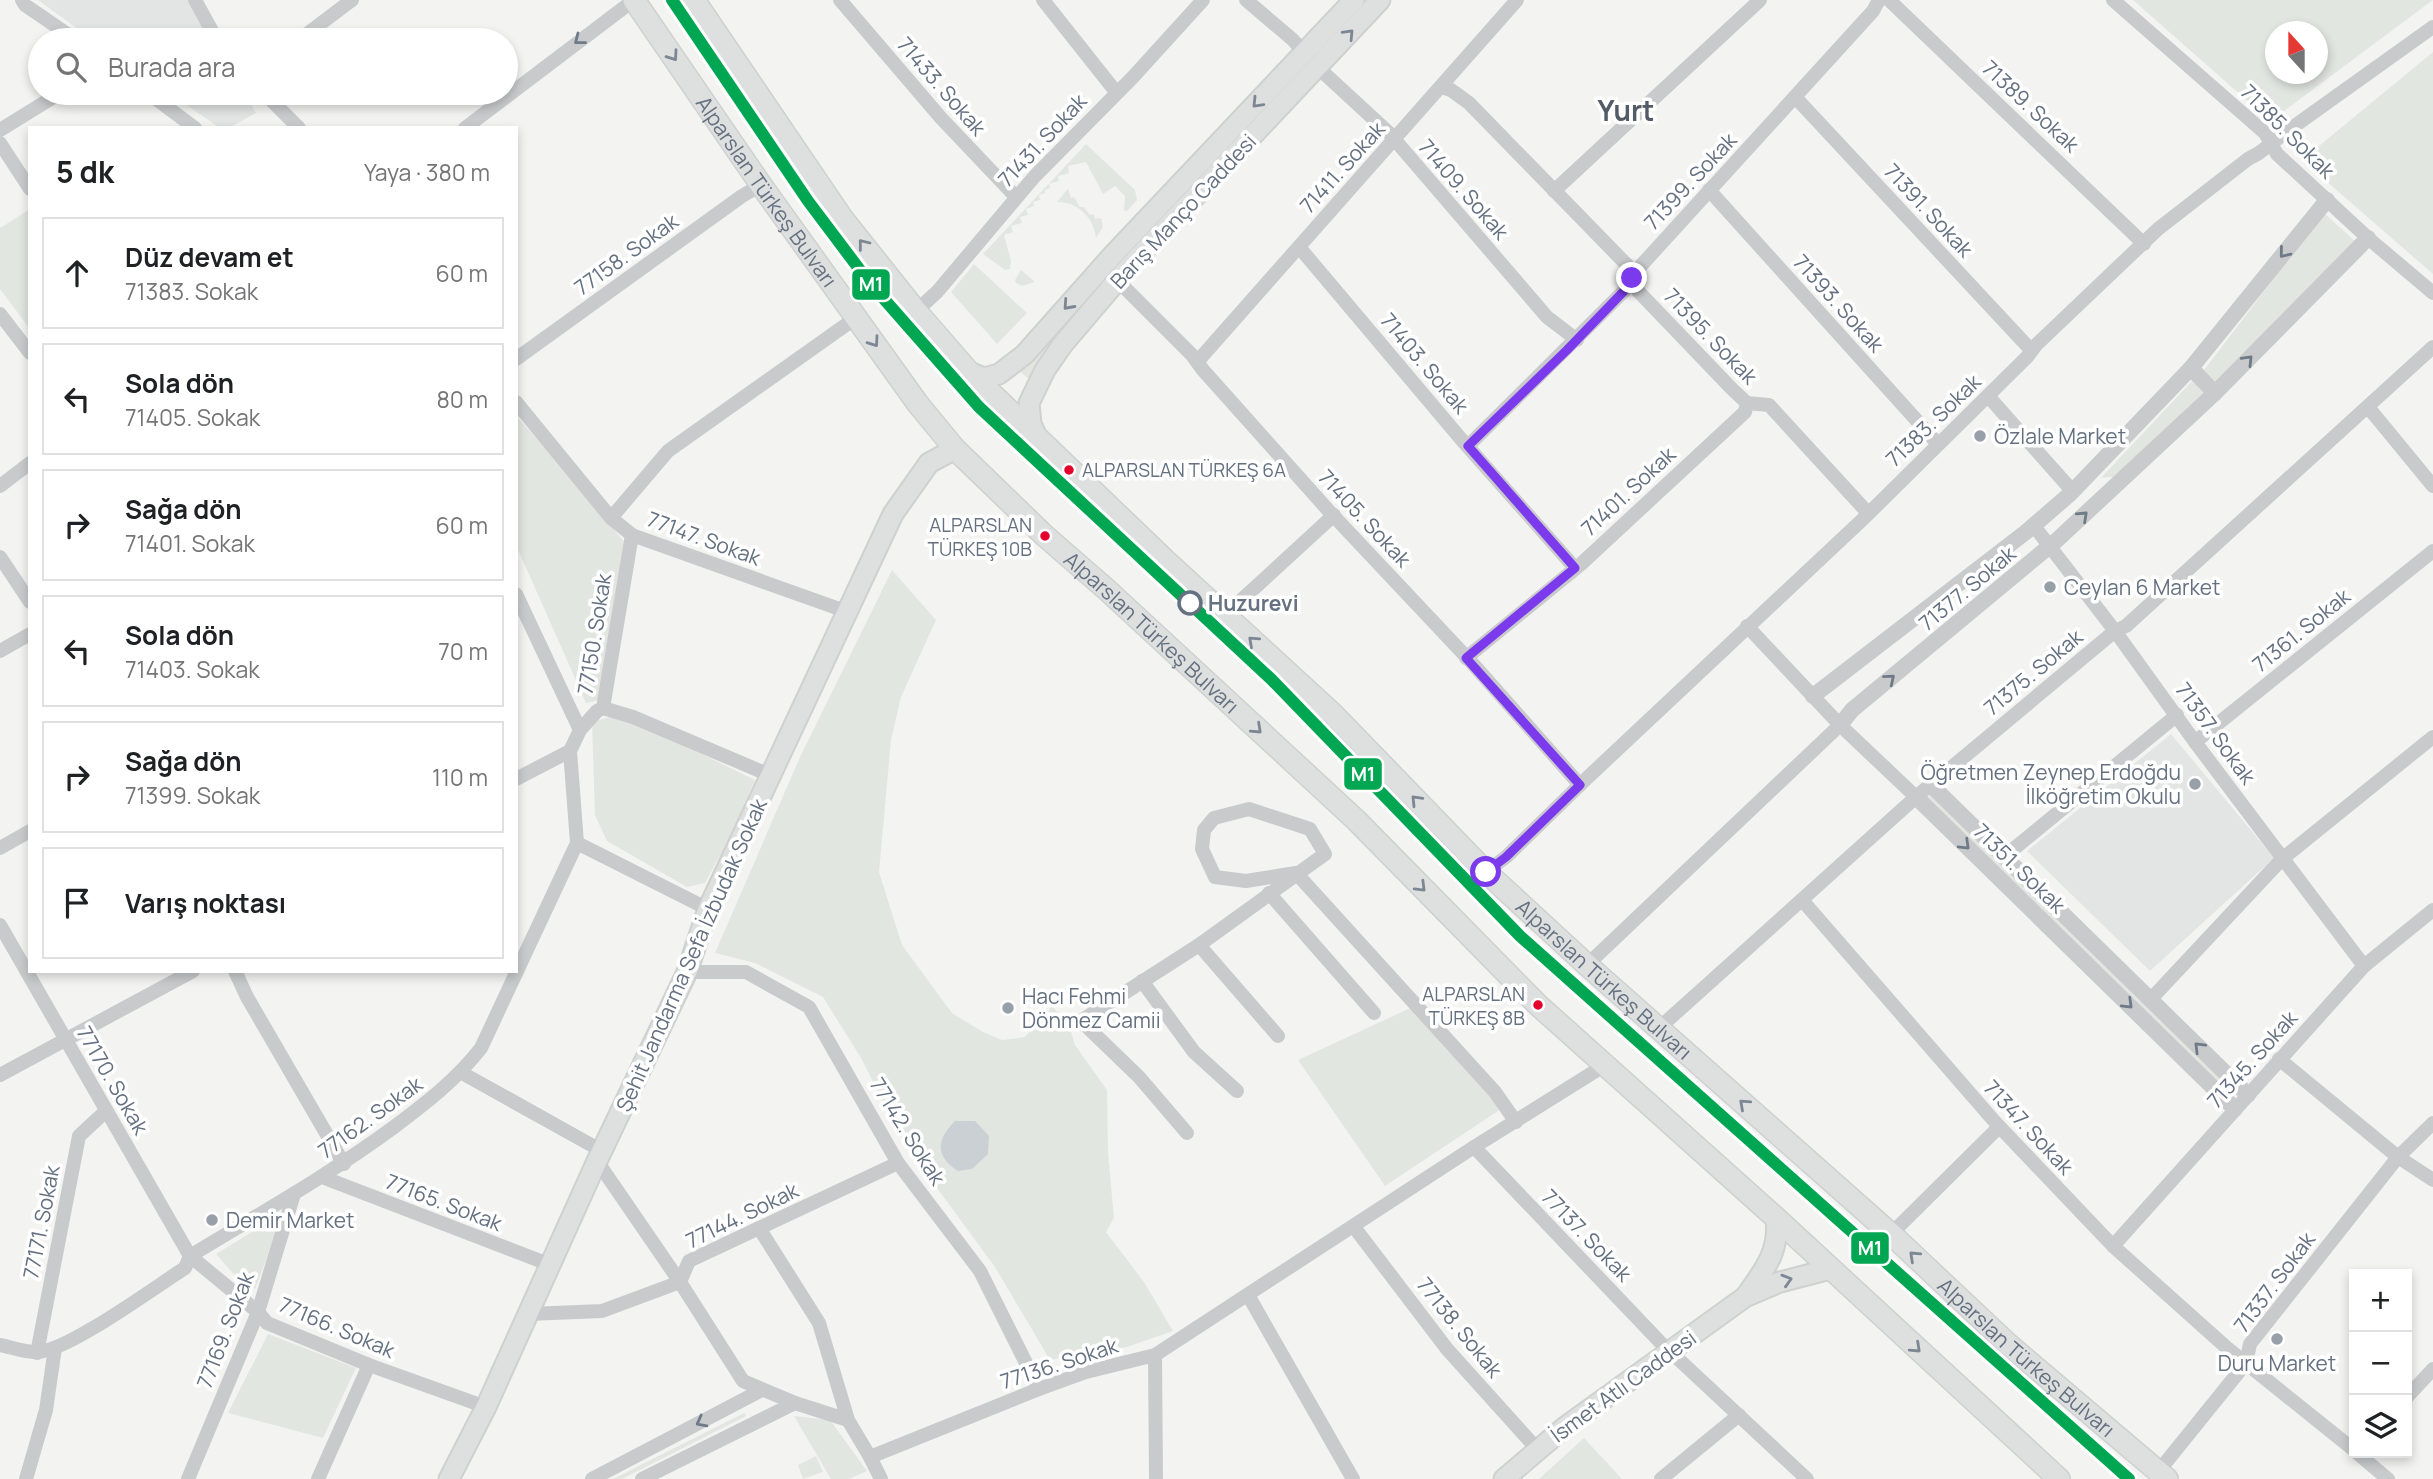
<!DOCTYPE html>
<html lang="tr">
<head>
<meta charset="utf-8">
<style>
	body { margin:0; font-family:Manrope,sans-serif; background:#f6f6f6; color:#202124 }
	.controls { position:absolute; right:21px; bottom:21px; display:grid; overflow:hidden; border-radius:0px; box-shadow:0 4px 10px #0003 }
	.controls button { width:63px; height:63px; display:grid; place-items:center; padding:0; border:0; border-bottom:2px solid #e0e0e0; background:#fff; color:#202124; font:35px sans-serif }
	.compass { position:absolute; left:2265px; top:21px; width:63px; height:63px; border-radius:50%; background:#fff; box-shadow:0 4px 10px #0003; rotate:339deg }
	.stop { position:absolute; width:21px; height:21px; margin:-16px; border:5px solid #7c3aed; border-radius:50%; background:#fff }
	.stop.end { background:#7c3aed; border-color:#fff; box-shadow:0 2px 7px #0008 }
	.list { margin:0; padding:0; list-style:none }
	h2 { display:flex; justify-content:space-between; align-items:center; height:91px; margin:0; padding:0 28px; font-size:30px }
	h2 small { font-size:23px; font-weight:400; color:#757577 }
	.list li { display:grid; grid-template-columns:46px 1fr auto; gap:21px; align-items:center; box-sizing:border-box; height:112px; margin:0 14px 14px; padding:0 14px; border:2px solid #e0e0e0; border-radius:0px }
	.list b { display:block; font-size:26px; white-space:nowrap }
	.list p { margin:0; font-size:23px; white-space:nowrap; color:#757577 }
	.list em { font-size:23px; font-style:normal; color:#757577 }
	.icon { flex:none; width:38px; height:38px; fill:none; stroke:currentColor; stroke-width:2; stroke-linecap:round; stroke-linejoin:round }
	.map { position:relative; flex:none; width:2433px; height:1479px; overflow:hidden }
	.search { position:absolute; background:#fff; box-shadow:0 4px 10px #0003; left:28px; top:28px; width:490px; height:77px; display:flex; align-items:center; gap:18px; box-sizing:border-box; padding:0 24px; border-radius:38px; color:#757577; font-size:26px }
	.panel { position:absolute; background:#fff; box-shadow:0 4px 10px #0003; left:28px; top:126px; width:490px; height:847px; border-radius:0px }
	.map>svg:first-child { display:block }
	.built { fill:#e3e5e5 }
	.green { fill:#e2e6e1; fill-rule:evenodd }
	.water { fill:#cad0d4 }
	.lines { fill:none; stroke-linecap:round; stroke-linejoin:round }
	.secondary-casing { stroke:#cfd0d0; stroke-width:23 }
	.primary-casing { stroke:#cfd0d0; stroke-width:24 }
	.minor { stroke:#c9cacc; stroke-width:14 }
	.tertiary { stroke:#c9cacc; stroke-width:16 }
	.secondary { stroke:#dedfdf; stroke-width:19 }
	.primary { stroke:#dedfdf; stroke-width:21 }
	.metro-1-casing { stroke:#fff; stroke-width:18 }
	.metro-1 { stroke:#00a651; stroke-width:12 }
	.oneway { stroke:#7d8794 }
	.oneway2 { stroke:#6f7a88 }
	.route { stroke:#7c3aed; stroke-width:9 }
	.poi-dot { fill:#979fa9; stroke:#fff; stroke-width:2.5 }
	.bus-dot { fill:#e4002b; stroke:#fff; stroke-width:2.5 }
	.stop-dot { fill:#fff; stroke:#657181; stroke-width:3.5 }
	.labels { text-anchor:middle; dominant-baseline:central; stroke-width:7; stroke-linejoin:round; paint-order:stroke }
	.bus-label { font-size:19px; fill:#657181; stroke:#fff; text-anchor:end }
	.street-label { font-size:21px; fill:#657181; stroke:#fff }
	.poi-label { font-size:21px; fill:#657181; stroke:#fff; text-anchor:start }
	.stop-label { font-size:21px; font-weight:bold; fill:#657181; stroke:#fff; text-anchor:start }
	.district-label { font-size:28px; font-weight:bold; fill:#535b66; stroke:#fff }
	.line-badge { stroke:#fff; stroke-width:2.5 }
	.badge-label { font-size:19px; text-anchor:middle; font-weight:bold; fill:#fff }
</style>
</head>
<body>
<div class="map">
<svg width="2433" height="1479" viewBox="0 0 2433 1479">
	<rect width="100%" height="100%" fill="#f3f4f2"/>
	<g class="built">
		<path d="M38,0H190L213,40H93Z"/>
		<path d="M169,93H244L256,113L229,128H220Z"/>
		<path d="M2171,734L2274,858L2150,971L2027,851Z"/>
	</g>
	<g class="green">
		<path d="M2133,0H2433L2284,111L2260,112ZM2276,32H2318V74H2276Z"/>
		<path d="M2433,52V274L2302,160Z"/>
		<path d="M1086,144L1135,190L1137,200L1126,212L1124,210L1125,196L1115,186L1103,194L1086,162L1068,166L1069,173L1058,176L1059,181L1049,184L1050,188L1045,190V193L1039,195L1040,200L1033,202L1034,206L1026,209L1028,215L1020,217L1022,223L1011,226L1013,232L1004,235L1011,261L1010,269L1005,270L983,254Z"/>
		<path d="M1068,189L1071,198L1074,197L1080,207H1084L1090,215L1094,214L1095,219L1101,218L1103,227L1096,238C1094,218 1078,202 1057,202Z"/>
		<path d="M30,209V329L0,289V228Z"/>
		<path d="M2324,213L2356,242L2216,382L2204,370Z"/>
		<path d="M1116,263L1120,266L1062,333L1029,379L1019,371Z"/>
		<path d="M974,264L1027,313L997,344L951,292Z"/>
		<path d="M1021,270L1035,282L1022,286L1016,283L1015,280Z"/>
		<path d="M2193,380L2206,393L2122,476L2101,478Z"/>
		<path d="M516,416L572,477L624,542L600,700L586,703L516,545Z"/>
		<path d="M892,570L936,620L901,697L891,740L879,872L902,945L952,1013L983,1032L1002,1040L1025,1037L1052,1006L1069,1025L1075,1045L1107,1090L1108,1152L1114,1218L1106,1232L1144,1282L1173,1331L1127,1347L1050,1360L995,1267L906,1146L861,1058L823,997L755,963L715,953L800,757Z"/>
		<path d="M620,714L755,780L731,835L705,883L687,887L607,841L595,815L592,722Z"/>
		<path d="M1931,795L2237,1093L2234,1097L1927,798Z"/>
		<path d="M1417,1005L1501,1109L1385,1186L1298,1060Z"/>
		<path d="M268,1222L278,1229L255,1289L239,1280L216,1254Z"/>
		<path d="M268,1334L356,1368L323,1438L228,1413Z"/>
		<path d="M744,1413L746,1416L622,1479H613Z"/>
		<path d="M794,1416L830,1420L867,1471L849,1479H831Z"/>
		<path d="M1584,1438L1622,1479H1539Z"/>
		<path d="M816,1456L823,1472L803,1479L798,1465Z"/>
	</g>
	<path class="water" d="M955,1121H975L989,1136L988,1154L972,1169L958,1171C935,1156 936,1140 955,1121Z"/>
	<g class="lines">
		<g class="secondary-casing">
			<g id="secondary">
				<path d="M969,372L984,378L999,374L1025,354L1112,256L1354,0"/>
				<path d="M1037,437L1031,424L1029,403L1045,370L1063,344L1126,270L1380,0"/>
				<path d="M1746,1296C1764,1270 1780,1252 1776,1218"/>
				<path d="M449,1479L486,1407L597,1161L687,972L708,909L893,514L929,463L955,449"/>
				<path d="M1504,1479L1565,1427L1745,1297L1780,1282L1830,1269"/>
			</g>
		</g>
		<g class="primary-casing">
			<g id="primary">
				<path id="s1" d="M634,0L761,185L918,404L955,449L1045,536L1106,589L1356,820L1538,1005L1776,1218L2059,1479"/>
				<path id="s2" d="M694,0L842,218L916,311L969,372L1165,560L1333,714L1486,872L1587,965L1891,1234L2009,1345L2167,1479"/>
			</g>
		</g>
		<g class="minor">
			<path d="M22,0L25,5L76,40"/>
			<path d="M195,0L217,40"/>
			<path d="M840,0L941,118L1016,197"/>
			<path d="M1043,0L1116,92"/>
			<path d="M1246,0L1292,39L1326,75L1389,133L1547,317L1577,340"/>
			<path d="M1889,0L2144,244"/>
			<path d="M2113,0L2265,133L2277,154L2368,238L2433,293"/>
			<path d="M299,40L352,0"/>
			<path d="M1442,87L1451,90L1469,103L1627,265L1638,291L1732,389L1747,403L1769,405L1868,513"/>
			<path d="M148,93L195,128"/>
			<path d="M264,93L299,128"/>
			<path d="M1796,98L2031,350"/>
			<path d="M465,128L634,0"/>
			<path d="M0,130L60,93"/>
			<path d="M0,143L30,189"/>
			<path d="M1709,190L1938,444"/>
			<path d="M1554,191L1760,0"/>
			<path d="M1299,247L1461,439L1575,568"/>
			<path d="M1117,280L1192,355L1203,370L1328,510L1473,664L1580,785"/>
			<path d="M916,311L937,292L1034,177L1133,77L1203,0"/>
			<path d="M0,314L30,353"/>
			<path d="M516,359L742,196L761,185"/>
			<path d="M1197,362L1517,0"/>
			<path d="M1988,396L2068,486L2070,494"/>
			<path d="M516,402L611,518L632,535L848,612"/>
			<path d="M2368,407L2433,486"/>
			<path d="M1468,446L1624,291L1637,270L1873,11L1879,0"/>
			<path d="M0,486L30,463"/>
			<path d="M611,518L668,451L857,317"/>
			<path d="M2034,526L2115,631L2195,742L2364,966"/>
			<path d="M0,557L30,602"/>
			<path d="M516,594L580,730"/>
			<path d="M1225,615L1334,515"/>
			<path d="M1747,626L1840,725L1916,797"/>
			<path d="M0,651L30,634"/>
			<path d="M1466,658L1581,564L1745,412L1747,403"/>
			<path d="M603,708L633,717L772,776"/>
			<path d="M2195,742L2433,551"/>
			<path d="M516,779L570,751L580,730L597,711L603,708L632,535"/>
			<path d="M577,843L708,909"/>
			<path d="M0,848L30,831"/>
			<path d="M2005,856L2177,715"/>
			<path d="M1486,872L1506,857L1586,779L1862,520L2027,357L2036,345L2158,229L2248,159L2259,153L2286,132L2433,27"/>
			<path d="M1269,893L1374,1013"/>
			<path d="M1802,900L1995,1122L2113,1246L2227,1348L2354,1450"/>
			<path d="M0,925L190,1256L258,1312L267,1323L369,1365L486,1407"/>
			<path d="M1199,945L1278,1036"/>
			<path d="M1587,965L1840,725"/>
			<path d="M235,971L247,997L344,1164"/>
			<path d="M687,972H746L809,1007L898,1163L980,1271L1039,1389"/>
			<path d="M1142,981L1194,1052L1237,1091"/>
			<path d="M2151,999L2282,859L2433,737"/>
			<path d="M1658,1029L1916,797L2115,631L2126,626L2433,347"/>
			<path d="M2279,1059L2398,1157L2433,1180"/>
			<path d="M462,1073L602,1151"/>
			<path d="M0,1075L193,971"/>
			<path d="M1187,1133L1139,1077L1081,1021L1199,945L1325,854L1310,829L1249,809L1214,818L1204,830L1202,849L1215,877L1246,881L1296,873L1495,1092L1516,1122"/>
			<path d="M1474,1147L1660,1342L1807,1479"/>
			<path d="M597,1161L680,1282L743,1381L795,1403L848,1420L870,1457L1039,1389L1086,1372L1155,1355L1474,1147L1605,1065"/>
			<path d="M322,1177L551,1265"/>
			<path d="M1354,1227L1447,1349L1537,1449"/>
			<path d="M759,1228L819,1323L848,1420"/>
			<path d="M1891,1234L1999,1127"/>
			<path d="M2113,1246L2364,966L2433,910"/>
			<path d="M1248,1295L1353,1479"/>
			<path d="M528,1314L602,1311L680,1282L689,1261L898,1163"/>
			<path d="M0,1345C11,1347 26,1353 38,1352C68,1351 155,1287 185,1268L190,1256C259,1214 329,1175 394,1127C426,1103 456,1080 481,1048L577,843L570,751"/>
			<path d="M37,1353L79,1136L106,1111"/>
			<path d="M1155,1355L1156,1479"/>
			<path d="M2407,1397L2433,1369"/>
			<path d="M2357,1453L2388,1479"/>
			<path d="M870,1457L881,1479"/>
			<path d="M2158,1472L2246,1363L2250,1344L2398,1157L2433,1123"/>
			<path d="M26,1479L46,1410L55,1348"/>
			<path d="M188,1479L258,1312L294,1194"/>
			<path d="M318,1479L369,1365"/>
			<path d="M592,1479L762,1390"/>
			<path d="M642,1479L795,1403"/>
			<path d="M1661,1479L1739,1415"/>
		</g>
		<g class="tertiary">
			<path d="M2191,368L2215,393"/>
			<path d="M1813,696L2026,532L2070,494L2191,368L2327,200"/>
			<path d="M1840,725L1852,710L2057,540L2215,393L2368,238"/>
			<path d="M1931,785L2248,1095"/>
			<path d="M1916,797L2235,1109"/>
		</g>
		<use href="#secondary" class="secondary"/>
		<use href="#primary" class="primary"/>
		<g class="metro-1-casing">
			<path id="metro-1" d="M672,0L808,201L869,282L979,407L1271,679L1520,936L2129,1479"/>
		</g>
		<use href="#metro-1" class="metro-1"/>
	</g>
	<defs><path id="oneway-chevron" d="M-2-3.5L2.5 0L-2 3.5" fill="none" stroke-width="1.6" stroke-linecap="round" stroke-linejoin="round" transform="scale(1.75)"/></defs>
	<g class="oneway">
		<use href="#oneway-chevron" transform="translate(1349 34) rotate(-47)"/>
		<use href="#oneway-chevron" transform="translate(673 56) rotate(55)"/>
		<use href="#oneway-chevron" transform="translate(1257 103) rotate(134)"/>
		<use href="#oneway-chevron" transform="translate(863 244) rotate(-128)"/>
		<use href="#oneway-chevron" transform="translate(1068 305) rotate(132)"/>
		<use href="#oneway-chevron" transform="translate(874 342) rotate(55)"/>
		<use href="#oneway-chevron" transform="translate(1253 641) rotate(-138)"/>
		<use href="#oneway-chevron" transform="translate(1257 729) rotate(43)"/>
		<use href="#oneway-chevron" transform="translate(1416 800) rotate(-134)"/>
		<use href="#oneway-chevron" transform="translate(1421 887) rotate(45)"/>
		<use href="#oneway-chevron" transform="translate(1744 1104) rotate(-138)"/>
		<use href="#oneway-chevron" transform="translate(1914 1256) rotate(-137)"/>
		<use href="#oneway-chevron" transform="translate(1787 1280) rotate(-17)"/>
		<use href="#oneway-chevron" transform="translate(1916 1348) rotate(43)"/>
	</g>
	<g class="oneway2">
		<use href="#oneway-chevron" transform="translate(579 40) rotate(142)"/>
		<use href="#oneway-chevron" transform="translate(2284 253) rotate(129)"/>
		<use href="#oneway-chevron" transform="translate(2248 360) rotate(-46)"/>
		<use href="#oneway-chevron" transform="translate(2083 516) rotate(-43)"/>
		<use href="#oneway-chevron" transform="translate(1890 679) rotate(-40)"/>
		<use href="#oneway-chevron" transform="translate(1965 845) rotate(44)"/>
		<use href="#oneway-chevron" transform="translate(2128 1004) rotate(44)"/>
		<use href="#oneway-chevron" transform="translate(2199 1047) rotate(-135)"/>
		<use href="#oneway-chevron" transform="translate(701 1422) rotate(152)"/>
	</g>
	<g class="lines">
		<path class="route" d="M1486,872L1506,857L1580,785L1466,658L1575,568L1468,446L1567,350L1624,291L1632,278"/>
	</g>
	<g class="poi-dot">
		<circle cx="1980" cy="436" r="7"/>
		<circle cx="2050" cy="587" r="7"/>
		<circle cx="2195" cy="784" r="7"/>
		<circle cx="1008" cy="1008" r="7"/>
		<circle cx="212" cy="1220" r="7"/>
		<circle cx="2277" cy="1339" r="7"/>
	</g>
	<g class="bus-dot">
		<circle cx="1069" cy="470" r="6"/>
		<circle cx="1045" cy="536" r="6"/>
		<circle cx="1538" cy="1005" r="6"/>
	</g>
	<circle class="stop-dot" cx="1190" cy="603" r="11"/>
	<g class="labels">
		<g class="bus-label">
			<text x="1082" y="470" text-anchor="start">ALPARSLAN TÜRKEŞ 6A</text>
			<text x="1032" y="525">ALPARSLAN<tspan x="1032" dy="24">TÜRKEŞ 10B</tspan></text>
			<text x="1525" y="994">ALPARSLAN<tspan x="1525" dy="24">TÜRKEŞ 8B</tspan></text>
		</g>
		<g class="street-label">
			<text transform="translate(942 86) rotate(49)">71433. Sokak</text>
			<text transform="translate(2031 106) rotate(43)">71389. Sokak</text>
			<text transform="translate(2288 131) rotate(45)">71385. Sokak</text>
			<text transform="translate(1042 140) rotate(-47)">71431. Sokak</text>
			<text transform="translate(1342 167) rotate(-48)">71411. Sokak</text>
			<text transform="translate(1690 181) rotate(-47)">71399. Sokak</text>
			<text transform="translate(1464 189) rotate(49)">71409. Sokak</text>
			<text stroke="none"><textPath href="#s1" startOffset="233">Alparslan Türkeş Bulvarı</textPath></text>
			<text transform="translate(1929 210) rotate(47)">71391. Sokak</text>
			<text transform="translate(1183 211) rotate(-47)">Barış Manço Caddesi</text>
			<text transform="translate(626 254) rotate(-36)">77158. Sokak</text>
			<text transform="translate(1839 303) rotate(48)">71393. Sokak</text>
			<text transform="translate(1711 336) rotate(46)">71395. Sokak</text>
			<text transform="translate(1425 363) rotate(50)">71403. Sokak</text>
			<text transform="translate(1933 420) rotate(-44)">71383. Sokak</text>
			<text transform="translate(1628 491) rotate(-43)">71401. Sokak</text>
			<text transform="translate(1365 518) rotate(47)">71405. Sokak</text>
			<text transform="translate(704 538) rotate(20)">77147. Sokak</text>
			<text transform="translate(1967 588) rotate(-40)">71377. Sokak</text>
			<text transform="translate(2301 630) rotate(-39)">71361. Sokak</text>
			<text stroke="none"><textPath href="#s1" startOffset="821">Alparslan Türkeş Bulvarı</textPath></text>
			<text transform="translate(594 634) rotate(-81)">77150. Sokak</text>
			<text transform="translate(2033 672) rotate(-40)">71375. Sokak</text>
			<text transform="translate(2216 733) rotate(54)">71357. Sokak</text>
			<text transform="translate(2020 868) rotate(44)">71351. Sokak</text>
			<text transform="translate(691 955) rotate(-66)">Şehit Jandarma Sefa İzbudak Sokak</text>
			<text stroke="none"><textPath href="#s2" startOffset="1342">Alparslan Türkeş Bulvarı</textPath></text>
			<text transform="translate(2252 1059) rotate(-48)">71345. Sokak</text>
			<text transform="translate(113 1080) rotate(60)">77170. Sokak</text>
			<text transform="translate(370 1117) rotate(-36)">77162. Sokak</text>
			<text transform="translate(2029 1127) rotate(47)">71347. Sokak</text>
			<text transform="translate(908 1131) rotate(58)">77142. Sokak</text>
			<text transform="translate(444 1202) rotate(21)">77165. Sokak</text>
			<text transform="translate(742 1215) rotate(-26)">77144. Sokak</text>
			<text transform="translate(41 1222) rotate(-79)">77171. Sokak</text>
			<text transform="translate(1587 1235) rotate(46)">77137. Sokak</text>
			<text transform="translate(2274 1282) rotate(-53)">71337. Sokak</text>
			<text transform="translate(337 1327) rotate(23)">77166. Sokak</text>
			<text transform="translate(1460 1327) rotate(51)">77138. Sokak</text>
			<text transform="translate(225 1330) rotate(-69)">77169. Sokak</text>
			<text stroke="none"><textPath href="#s2" startOffset="1909">Alparslan Türkeş Bulvarı</textPath></text>
			<text transform="translate(1059 1363) rotate(-18)">77136. Sokak</text>
			<text transform="translate(1623 1386) rotate(-36)">İsmet Atlı Caddesi</text>
		</g>
		<g class="poi-label">
			<text x="1994" y="436">Özlale Market</text>
			<text x="2064" y="587">Ceylan 6 Market</text>
			<text x="2181" y="772" text-anchor="end">Öğretmen Zeynep Erdoğdu<tspan x="2181" dy="24">İlköğretim Okulu</tspan></text>
			<text x="1022" y="996">Hacı Fehmi<tspan x="1022" dy="24">Dönmez Camii</tspan></text>
			<text x="226" y="1220">Demir Market</text>
			<text x="2277" y="1363" text-anchor="middle">Duru Market</text>
		</g>
		<g class="stop-label">
			<text x="1208" y="603">Huzurevi</text>
		</g>
		<g class="district-label">
			<text x="1626" y="110">Yurt</text>
		</g>
	</g>
	<g class="line-badge">
		<rect x="851" y="268" width="40" height="33" rx="7" fill="#00a651"/>
		<rect x="1343" y="757" width="40" height="34" rx="7" fill="#00a651"/>
		<rect x="1850" y="1231" width="40" height="34" rx="7" fill="#00a651"/>
	</g>
	<g class="badge-label">
		<text x="871" y="291">M1</text>
		<text x="1363" y="781">M1</text>
		<text x="1870" y="1255">M1</text>
	</g>
</svg>
<div class="controls">
<button>+</button>
<button>−</button>
<button><svg class="icon" aria-label="layers" viewBox="0 0 24 24"><path d="M12 4l9 5-9 5-9-5zM3 14l9 5 9-5"/></svg></button>
</div>
<svg class="compass" viewBox="-18 -18 36 36"><path d="M0-13l5 13h-10z" fill="#e53935"/><path d="M0 13l5-13h-10z" fill="#757577"/></svg>
<div class="stop" style="left:1486px;top:872px"></div>
<div class="stop end" style="left:1632px;top:278px"></div>
<div class="search"><svg class="icon" aria-label="search" viewBox="0 0 24 24"><circle cx="10" cy="10" r="6"/><path d="M15 15l6 6"/></svg>Burada ara</div>
<section class="panel">
<h2>5 dk<small>Yaya · 380 m</small></h2>
<ul class="list">
<li><svg class="icon" aria-label="ahead" viewBox="0 0 24 24"><path d="M12 20V5M6 11l6-6 6 6"/></svg><div><b>Düz devam et</b><p>71383. Sokak</p></div><em>60 m</em></li>
<li><svg class="icon" aria-label="left" viewBox="0 0 24 24"><path d="M17 20v-9H6M10 6l-5 5 5 5"/></svg><div><b>Sola dön</b><p>71405. Sokak</p></div><em>80 m</em></li>
<li><svg class="icon" aria-label="right" viewBox="0 0 24 24"><path d="M7 20v-9h11M14 6l5 5-5 5"/></svg><div><b>Sağa dön</b><p>71401. Sokak</p></div><em>60 m</em></li>
<li><svg class="icon" aria-label="left" viewBox="0 0 24 24"><path d="M17 20v-9H6M10 6l-5 5 5 5"/></svg><div><b>Sola dön</b><p>71403. Sokak</p></div><em>70 m</em></li>
<li><svg class="icon" aria-label="right" viewBox="0 0 24 24"><path d="M7 20v-9h11M14 6l5 5-5 5"/></svg><div><b>Sağa dön</b><p>71399. Sokak</p></div><em>110 m</em></li>
<li><svg class="icon" aria-label="arrive" viewBox="0 0 24 24"><path d="M6 21V4h12l-3 4 3 4H6"/></svg><div><b>Varış noktası</b></div></li>
</ul>
</section>
</div>
</body>
</html>
